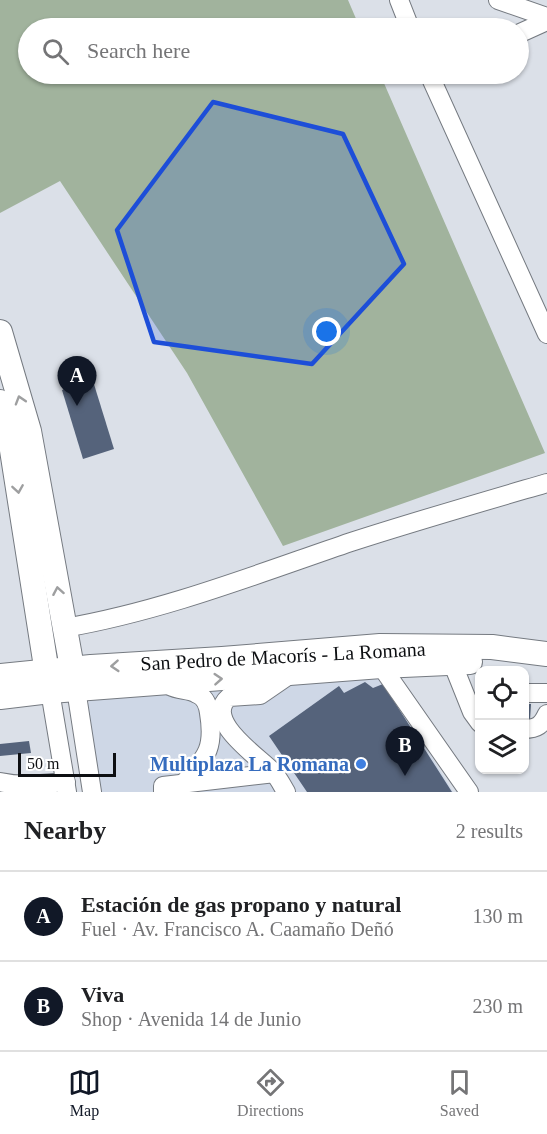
<!DOCTYPE html>
<html lang="en">
<head>
<meta charset="utf-8">
<style>
	body { margin:0; font-family:"Times New Roman",serif; background:#f6f6f6; color:#202124 }
	.controls { position:absolute; right:18px; bottom:18px; display:grid; overflow:hidden; border-radius:12px; box-shadow:0 2px 4px #0004 }
	.controls button { width:54px; height:54px; display:grid; place-items:center; padding:0; border:0; border-bottom:2px solid #e0e0e0; background:#fff; color:#202124; font:30px sans-serif }
	.scale { position:absolute; left:18px; bottom:15px; width:98px; box-sizing:border-box; padding-left:6px; border:3px solid #0d0f12; border-top:0; font-size:16px; line-height:21px; white-space:nowrap; color:#0d0f12; -webkit-text-stroke:4px #fff; paint-order:stroke }
	.you { position:absolute; left:327px; top:332px; width:21px; height:21px; margin:-15px; border:4px solid #fff; border-radius:50%; background:#1a73e8; box-shadow:0 0 0 9px #1a73e833 }
	.badge { display:grid; place-items:center; width:39px; height:39px; border-radius:50%; background:#111827; color:#fff; font-size:20px; font-weight:700 }
	.pin { position:absolute; translate:-50% -50px; filter:drop-shadow(0 2px 3px #0008) }
	.pin::after { content:''; position:absolute; top:32px; width:21px; height:18px; background:inherit; clip-path:polygon(0 0,100% 0,50% 100%) }
	.list { margin:0; padding:0; list-style:none }
	h2 { display:flex; justify-content:space-between; align-items:center; height:78px; margin:0; padding:0 24px; font-size:26px }
	h2 small { font-size:20px; font-weight:400; color:#757577 }
	.list li { display:grid; grid-template-columns:39px 1fr auto; gap:18px; align-items:center; box-sizing:border-box; height:90px; padding:0 24px; border-top:2px solid #e0e0e0 }
	.list b { display:block; font-size:22px; white-space:nowrap }
	.list p { margin:0; font-size:20px; white-space:nowrap; color:#757577 }
	.list em { font-size:20px; font-style:normal; color:#757577 }
	.icon { flex:none; width:33px; height:33px; fill:none; stroke:currentColor; stroke-width:2; stroke-linecap:round; stroke-linejoin:round }
	.map { position:relative; flex:none; width:547px; height:792px; overflow:hidden }
	.search { position:absolute; background:#fff; box-shadow:0 2px 4px #0004; left:18px; right:18px; top:18px; height:66px; display:flex; align-items:center; gap:15px; box-sizing:border-box; padding:0 21px; border-radius:33px; color:#757577; font-size:22px }
	.sheet { height:258px; background:#fff }
	nav { display:flex; justify-content:space-around; align-items:center; box-sizing:border-box; height:84px; border-top:2px solid #e0e0e0; background:#fff; font-size:16px; color:#757577 }
	nav a { display:grid; justify-items:center; gap:3px }
	nav .on { color:#111827 }
	.map>svg:first-child { display:block }
	.built { fill:#ced7e6 }
	.green { fill:#a1b39d }
	.building { fill:#55637b }
	.lines { fill:none; stroke-linecap:round; stroke-linejoin:round }
	.minor-casing { stroke:#757a81; stroke-width:20 }
	.major-casing { stroke:#757a81; stroke-width:26 }
	.minor { stroke:#fff; stroke-width:18 }
	.major { stroke:#fff; stroke-width:24 }
	.oneway { stroke:#9e9fa0 }
	.marked { fill:#1d4ed8; fill-opacity:0.2; stroke:#1d4ed8; stroke-width:4.5; stroke-linejoin:round }
	.shop-dot { fill:#3f7fe0; stroke:#fff; stroke-width:2 }
	.labels { text-anchor:middle; dominant-baseline:central; stroke-width:4.5; stroke-linejoin:round; paint-order:stroke }
	.street-label { font-size:20px; fill:#0d0f12; stroke:#fff }
	.shop-label { font-size:20px; font-weight:bold; fill:#366cbe; stroke:#fff; text-anchor:end }
</style>
</head>
<body>
<div class="map">
<svg width="547" height="792" viewBox="0 0 547 792">
	<rect width="100%" height="100%" fill="#dbe0e8"/>
	<path class="built" d="M369,671L384,678L453,792H97L86,707L90,701L98,695Z"/>
	<path class="green" d="M0,0H348L360,28H28V74H380L545,453L283,546L187,373L60,181L0,213Z"/>
	<g class="building">
		<path d="M93,381L114,449L83,459L62,390Z"/>
		<path d="M365,682L373,688L383,684L452,792H307L269,736L339,686L344,693Z"/>
		<path d="M524,704H531L530,720H524Z"/>
		<path d="M29,741L31,753L0,756V744Z"/>
	</g>
	<g class="lines">
		<g class="minor-casing">
			<g id="minor">
				<path d="M399,0L410,28"/>
				<path d="M498,0L547,17"/>
				<path d="M518,34L547,21"/>
				<path d="M429,74L547,334"/>
				<path d="M64,628C163,611 257,574 351,542C416,521 482,502 547,483"/>
				<path d="M452,662L472,712L480,723"/>
				<path d="M381,666L469,792"/>
				<path d="M170,686C179,691 189,689 197,694C205,697 208,705 209,713C215,749 206,757 184,783"/>
				<path d="M76,689L92,792"/>
				<path d="M50,691L67,792"/>
				<path d="M524,693H547"/>
				<path d="M524,729C537,729 542,725 547,714"/>
				<path d="M0,782C22,787 43,784 66,782"/>
				<path d="M163,792V786L275,773"/>
				<path d="M286,792C282,785 278,777 273,772C259,757 202,720 229,697L260,695L292,673"/>
			</g>
		</g>
		<g class="major-casing">
			<g id="major">
				<path d="M0,332L29,431L75,684"/>
				<path d="M0,402L9,431L49,686"/>
				<path d="M0,676L91,667L222,659L380,646L492,647L547,654"/>
				<path d="M0,697L50,691L381,666L470,662"/>
			</g>
		</g>
		<use href="#minor" class="minor"/>
		<use href="#major" class="major"/>
	</g>
	<defs><path id="oneway-chevron" d="M-2-3.5L2.5 0L-2 3.5" fill="none" stroke-width="1.6" stroke-linecap="round" stroke-linejoin="round" transform="scale(1.5)"/></defs>
	<g class="oneway">
		<use href="#oneway-chevron" transform="translate(20 400) rotate(-107)"/>
		<use href="#oneway-chevron" transform="translate(18 489) rotate(81)"/>
		<use href="#oneway-chevron" transform="translate(58 591) rotate(-100)"/>
		<use href="#oneway-chevron" transform="translate(115 666) rotate(176)"/>
		<use href="#oneway-chevron" transform="translate(218 679) rotate(-4)"/>
	</g>
	<path class="marked" d="M213,102L343,134L404,264L312,364L154,342L117,230Z"/>
	<circle class="shop-dot" cx="361" cy="764" r="6"/>
	<g class="labels">
		<g class="street-label">
			<text transform="translate(283 656) rotate(-3)">San Pedro de Macorís - La Romana</text>
		</g>
		<g class="shop-label">
			<text x="349" y="764">Multiplaza La Romana</text>
		</g>
	</g>
</svg>
<div class="controls">
<button><svg class="icon" aria-label="locate" viewBox="0 0 24 24"><circle cx="12" cy="12" r="6"/><path d="M12 2v4M12 18v4M2 12h4M18 12h4"/></svg></button>
<button><svg class="icon" aria-label="layers" viewBox="0 0 24 24"><path d="M12 4l9 5-9 5-9-5zM3 14l9 5 9-5"/></svg></button>
</div>
<div class="scale">50 m</div>
<div class="you"></div>
<div class="pin badge" style="left:77px;top:406px">A</div>
<div class="pin badge" style="left:405px;top:776px">B</div>
<div class="search"><svg class="icon" aria-label="search" viewBox="0 0 24 24"><circle cx="10" cy="10" r="6"/><path d="M15 15l6 6"/></svg>Search here</div>
</div>
<section class="sheet">
<h2>Nearby<small>2 results</small></h2>
<ul class="list">
<li><span class="badge">A</span><div><b>Estación de gas propano y natural</b><p>Fuel · Av. Francisco A. Caamaño Deñó</p></div><em>130 m</em></li>
<li><span class="badge">B</span><div><b>Viva</b><p>Shop · Avenida 14 de Junio</p></div><em>230 m</em></li>
</ul>
</section>
<nav>
<a class="on"><svg class="icon" aria-label="map" viewBox="0 0 24 24"><path d="M3 6l6-2 6 2 6-2v14l-6 2-6-2-6 2zM9 4v14M15 6v14"/></svg>Map</a>
<a><svg class="icon" aria-label="directions" viewBox="0 0 24 24"><path d="M12 3l9 9-9 9-9-9zM9 14v-3h6M13 9l2 2-2 2"/></svg>Directions</a>
<a><svg class="icon" aria-label="saved" viewBox="0 0 24 24"><path d="M7 4h10v16l-5-4-5 4z"/></svg>Saved</a>
</nav>
</body>
</html>
